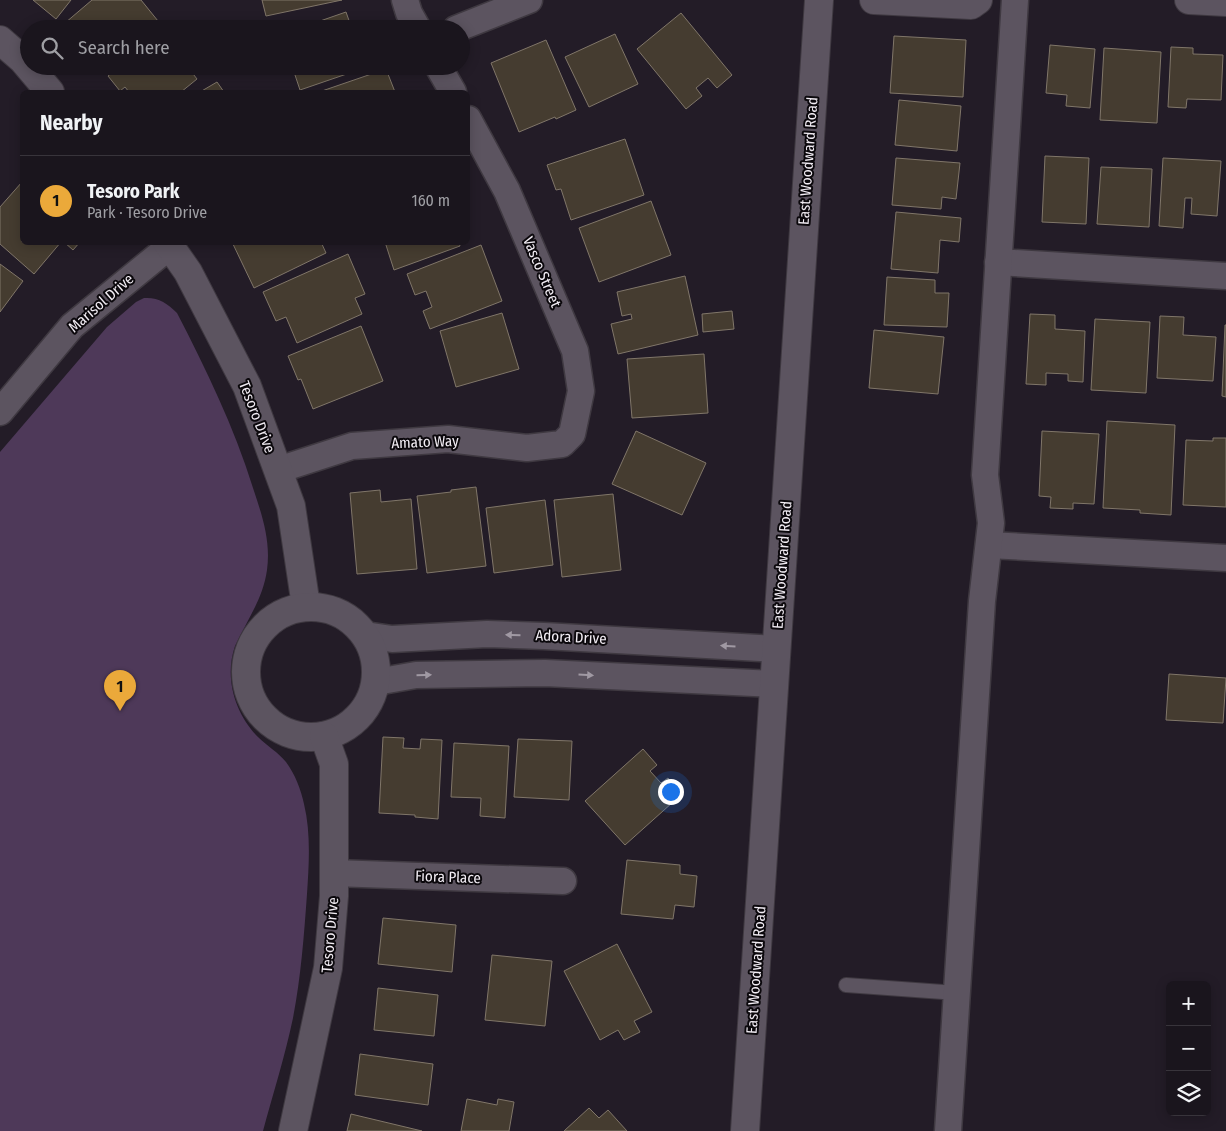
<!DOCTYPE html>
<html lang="en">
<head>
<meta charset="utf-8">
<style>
	body { margin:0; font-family:"Fira Sans Condensed",sans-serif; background:#27222a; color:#f1f3f6 }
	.controls { position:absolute; right:15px; bottom:15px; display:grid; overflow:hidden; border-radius:8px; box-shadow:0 2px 12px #0003 }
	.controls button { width:45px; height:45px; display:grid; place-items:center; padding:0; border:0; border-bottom:1px solid #38343b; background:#1a151d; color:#f1f3f6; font:25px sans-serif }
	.you { position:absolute; left:670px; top:791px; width:18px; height:18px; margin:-12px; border:4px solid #fff; border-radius:50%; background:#1a73e8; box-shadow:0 0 0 8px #1a73e833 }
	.badge { display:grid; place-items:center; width:32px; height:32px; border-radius:50%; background:#eba93a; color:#111; font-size:16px; font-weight:700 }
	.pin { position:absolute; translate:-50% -41px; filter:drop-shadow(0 1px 2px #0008) }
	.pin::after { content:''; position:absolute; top:26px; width:18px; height:15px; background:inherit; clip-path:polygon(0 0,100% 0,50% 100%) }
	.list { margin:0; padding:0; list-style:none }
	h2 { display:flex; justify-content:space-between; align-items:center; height:65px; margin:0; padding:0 20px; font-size:21px }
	h2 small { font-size:16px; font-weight:400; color:#9f9fa4 }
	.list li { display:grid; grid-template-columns:32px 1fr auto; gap:15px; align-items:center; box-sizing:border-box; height:90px; padding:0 20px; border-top:1px solid #38343b }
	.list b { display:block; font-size:19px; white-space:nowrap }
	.list p { margin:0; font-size:16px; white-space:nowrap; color:#9f9fa4 }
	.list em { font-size:16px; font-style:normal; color:#9f9fa4 }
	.icon { flex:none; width:28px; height:28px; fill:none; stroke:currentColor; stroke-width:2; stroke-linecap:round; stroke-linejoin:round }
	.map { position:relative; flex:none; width:1226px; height:1131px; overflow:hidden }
	.search { position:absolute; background:#1a151d; box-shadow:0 2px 12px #0003; left:20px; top:20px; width:450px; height:55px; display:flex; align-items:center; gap:12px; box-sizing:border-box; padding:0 18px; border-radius:28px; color:#9f9fa4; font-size:19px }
	.panel { position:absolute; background:#1a151d; box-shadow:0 2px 12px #0003; left:20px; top:90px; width:450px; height:155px; border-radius:8px }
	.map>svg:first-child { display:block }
	.green { fill:#4e3959 }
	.building { fill:#453c30; stroke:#807669 }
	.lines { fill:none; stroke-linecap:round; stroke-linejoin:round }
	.lane-casing { stroke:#3f3941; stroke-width:16 }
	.street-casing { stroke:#3f3941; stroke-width:29 }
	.secondary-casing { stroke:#3f3941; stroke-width:30 }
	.lane { stroke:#5c5460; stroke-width:14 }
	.street { stroke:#5c5460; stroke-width:26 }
	.secondary { stroke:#5c5460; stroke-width:28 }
	.oneway { fill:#a099a3 }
	.labels { text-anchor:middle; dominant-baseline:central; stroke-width:4; stroke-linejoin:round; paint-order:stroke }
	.street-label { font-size:15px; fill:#f2edf4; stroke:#0b080c }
</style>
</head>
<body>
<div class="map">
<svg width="1226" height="1131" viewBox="0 0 1226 1131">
	<rect width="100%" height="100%" fill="#231c27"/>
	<path class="green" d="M144,298C158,297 167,303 177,313C206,369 234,427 253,488C262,515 271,541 267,570C263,599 247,620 235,646C224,678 235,714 258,737C267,746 278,752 286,762C295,774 301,790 304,804C311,833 309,864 307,894C304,935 301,977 293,1018C285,1056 273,1094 263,1131H0V452L107,327L136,302Z"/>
	<g class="building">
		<path d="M33,0H71L56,19Z"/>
		<path d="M92,0H141L158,21L150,29H70L65,23Z"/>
		<path d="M262,0H342L266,16Z"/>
		<path d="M346,12L352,29H297Z"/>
		<path d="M681,13L732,75L717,88L708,78L696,88L702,96L686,109L637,49Z"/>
		<path d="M615,34L638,84L589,107L565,57Z"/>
		<path d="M894,36L966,40L963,97L890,93Z"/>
		<path d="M546,40L576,110L556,119L555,117L519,132L491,63Z"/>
		<path d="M1050,45L1095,49L1090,108L1066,106L1067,95L1046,93Z"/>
		<path d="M1171,47L1193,48V54L1223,55L1221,100L1187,99L1186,108L1168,107Z"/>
		<path d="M1104,48L1161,52L1157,123L1100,120Z"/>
		<path d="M120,66H187L197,79L181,92H129L125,87L120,91L108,76Z"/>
		<path d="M292,66H370L300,90Z"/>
		<path d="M386,69L395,92H319Z"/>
		<path d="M217,82L224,92H200Z"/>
		<path d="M899,100L961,106L957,151L895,145Z"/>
		<path d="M625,139L644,195L571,220L561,189L556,190L547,165Z"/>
		<path d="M1045,156L1089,158L1086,224L1042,222Z"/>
		<path d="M896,158L960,163L956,199L942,197L941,209L892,205Z"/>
		<path d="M1163,158L1221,161L1217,216L1191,214L1192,198H1185L1183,228L1159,226Z"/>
		<path d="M1101,167L1152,169L1149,227L1097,224Z"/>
		<path d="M22,182V242H61L34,274L0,244V207Z"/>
		<path d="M651,201L671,255L599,282L579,228Z"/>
		<path d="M896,212L961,218L959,242L940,240L938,273L891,269Z"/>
		<path d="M64,242H80L73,250Z"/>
		<path d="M232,242H321L326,253L254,288Z"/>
		<path d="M385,242H459L460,246L394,270Z"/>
		<path d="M481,245L502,301L430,329L423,311L432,307L426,291L415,295L407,274Z"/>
		<path d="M348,254L365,294L355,298L362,314L297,343L286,317L276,321L263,292Z"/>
		<path d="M0,264L23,281L0,312Z"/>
		<path d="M685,276L698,335L618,354L611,324L632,319L631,314L622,316L617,292Z"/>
		<path d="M887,277L935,280V293H949L947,327L884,325Z"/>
		<path d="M732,311L734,329L703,332L702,314Z"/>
		<path d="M502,313L519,369L456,387L440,331Z"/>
		<path d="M1030,314L1055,315V329L1085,331L1083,382L1068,381V374L1046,373V385L1026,384Z"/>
		<path d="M1160,316L1184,317L1183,335L1216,337L1213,381L1157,378Z"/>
		<path d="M1095,319L1150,322L1146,393L1091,390Z"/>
		<path d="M1225,325H1226V397L1222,396Z"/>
		<path d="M361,326L383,381L313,409L301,379L298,380L288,356Z"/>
		<path d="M874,330L944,337L938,394L869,388Z"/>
		<path d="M704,354L708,413L632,418L627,359Z"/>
		<path d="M1107,421L1175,425L1171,515L1140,513V510L1103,508Z"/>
		<path d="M636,431L706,463L682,515L612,484Z"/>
		<path d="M1042,431L1099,434L1094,504L1073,503V509L1050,508L1051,497L1039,496Z"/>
		<path d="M1213,438H1226V507L1183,505L1186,440L1213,441Z"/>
		<path d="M476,487L486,566L427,573L417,496L451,492V490Z"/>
		<path d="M380,490L381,502L411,499L417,569L357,574L350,493Z"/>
		<path d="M613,494L621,570L562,577L554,500Z"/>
		<path d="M545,500L553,565L494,573L486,508Z"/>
		<path d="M1169,674L1226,678L1223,723L1166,720Z"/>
		<path d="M383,737L404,738L403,748L420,749L421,739L442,740L438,819L415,817V815L379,813Z"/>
		<path d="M518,739L572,741L569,800L514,797Z"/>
		<path d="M454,743L509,746L505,818L480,816L481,798L451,797Z"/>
		<path d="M643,749L657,765L650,771L661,783L668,778L682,794L625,845L585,801Z"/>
		<path d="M627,860L680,865V874L697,876L694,907L675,905L673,919L621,914Z"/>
		<path d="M383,918L456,925L452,972L378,964Z"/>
		<path d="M617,944L652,1012L634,1021L640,1032L624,1040L618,1030L600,1040L564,971Z"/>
		<path d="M492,955L552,961L545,1026L485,1020Z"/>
		<path d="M378,988L438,995L434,1036L374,1030Z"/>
		<path d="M360,1054L433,1064L428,1105L355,1095Z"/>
		<path d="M467,1099L497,1105L498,1099L514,1102L509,1131H461Z"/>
		<path d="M589,1108L599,1118L608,1110L627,1131H564Z"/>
		<path d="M351,1114L422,1131H347Z"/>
	</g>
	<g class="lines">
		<g class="lane-casing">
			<path id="lane" d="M846,985L957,993"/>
		</g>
		<g class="street-casing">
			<g id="street">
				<path d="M405,0L409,13L418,29"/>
				<path d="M456,29L529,0"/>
				<path d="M438,66L453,92"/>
				<path d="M998,262L1226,276"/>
				<path d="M0,412L72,326L170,246"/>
				<path d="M278,470L352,446L448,439L527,448L562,444L572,434L581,391L575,351L507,191L468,119"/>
				<path d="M989,545L1226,558"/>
				<path d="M365,635L392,639L487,634L544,636L776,649"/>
				<path d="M376,682L416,675L545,673L774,684"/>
				<path d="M334,873L563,881"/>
				<path d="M948,1131L982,601L991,523L985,475L1015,0"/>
			</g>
		</g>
		<g class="secondary-casing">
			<g id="secondary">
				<path d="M874,0L971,5L978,0"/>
				<path d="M1189,0L1226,2"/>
				<path d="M0,40L23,60L50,92"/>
				<path d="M167,242L188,272L247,386L291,506L306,606"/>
				<circle cx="311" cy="672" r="65"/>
				<path d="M293,1131L328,968L334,896V764L324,736"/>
				<path d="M745,1131L819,0"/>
			</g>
		</g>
		<use href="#lane" class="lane"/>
		<use href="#street" class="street"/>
		<use href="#secondary" class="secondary"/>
	</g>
	<defs><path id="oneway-solid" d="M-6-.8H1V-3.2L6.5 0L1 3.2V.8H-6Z" transform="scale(1.25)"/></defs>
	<g class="oneway">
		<use href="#oneway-solid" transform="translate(513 635) rotate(-178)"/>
		<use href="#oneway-solid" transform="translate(728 646) rotate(-177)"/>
		<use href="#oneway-solid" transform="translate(424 675) rotate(-2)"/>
		<use href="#oneway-solid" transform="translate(586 675) rotate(3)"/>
	</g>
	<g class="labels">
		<g class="street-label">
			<text transform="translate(808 161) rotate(-86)">East Woodward Road</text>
			<text transform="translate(542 272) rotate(67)">Vasco Street</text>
			<text transform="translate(101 303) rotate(-41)">Marisol Drive</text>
			<text transform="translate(257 417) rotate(69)">Tesoro Drive</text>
			<text transform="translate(425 442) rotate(-2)">Amato Way</text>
			<text transform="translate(782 565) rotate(-86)">East Woodward Road</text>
			<text transform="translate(571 637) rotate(3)">Adora Drive</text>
			<text transform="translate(448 877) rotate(2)">Fiora Place</text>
			<text transform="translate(330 935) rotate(-85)">Tesoro Drive</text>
			<text transform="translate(756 970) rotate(-86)">East Woodward Road</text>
		</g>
	</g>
</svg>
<div class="controls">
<button>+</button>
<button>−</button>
<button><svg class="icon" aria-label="layers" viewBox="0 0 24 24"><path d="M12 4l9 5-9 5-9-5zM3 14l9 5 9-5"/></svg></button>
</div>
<div class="you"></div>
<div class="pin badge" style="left:120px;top:711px">1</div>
<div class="search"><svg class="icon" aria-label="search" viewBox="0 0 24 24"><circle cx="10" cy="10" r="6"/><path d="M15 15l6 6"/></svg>Search here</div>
<section class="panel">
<h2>Nearby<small></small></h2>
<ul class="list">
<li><span class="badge">1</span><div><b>Tesoro Park</b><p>Park · Tesoro Drive</p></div><em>160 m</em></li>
</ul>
</section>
</div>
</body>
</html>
